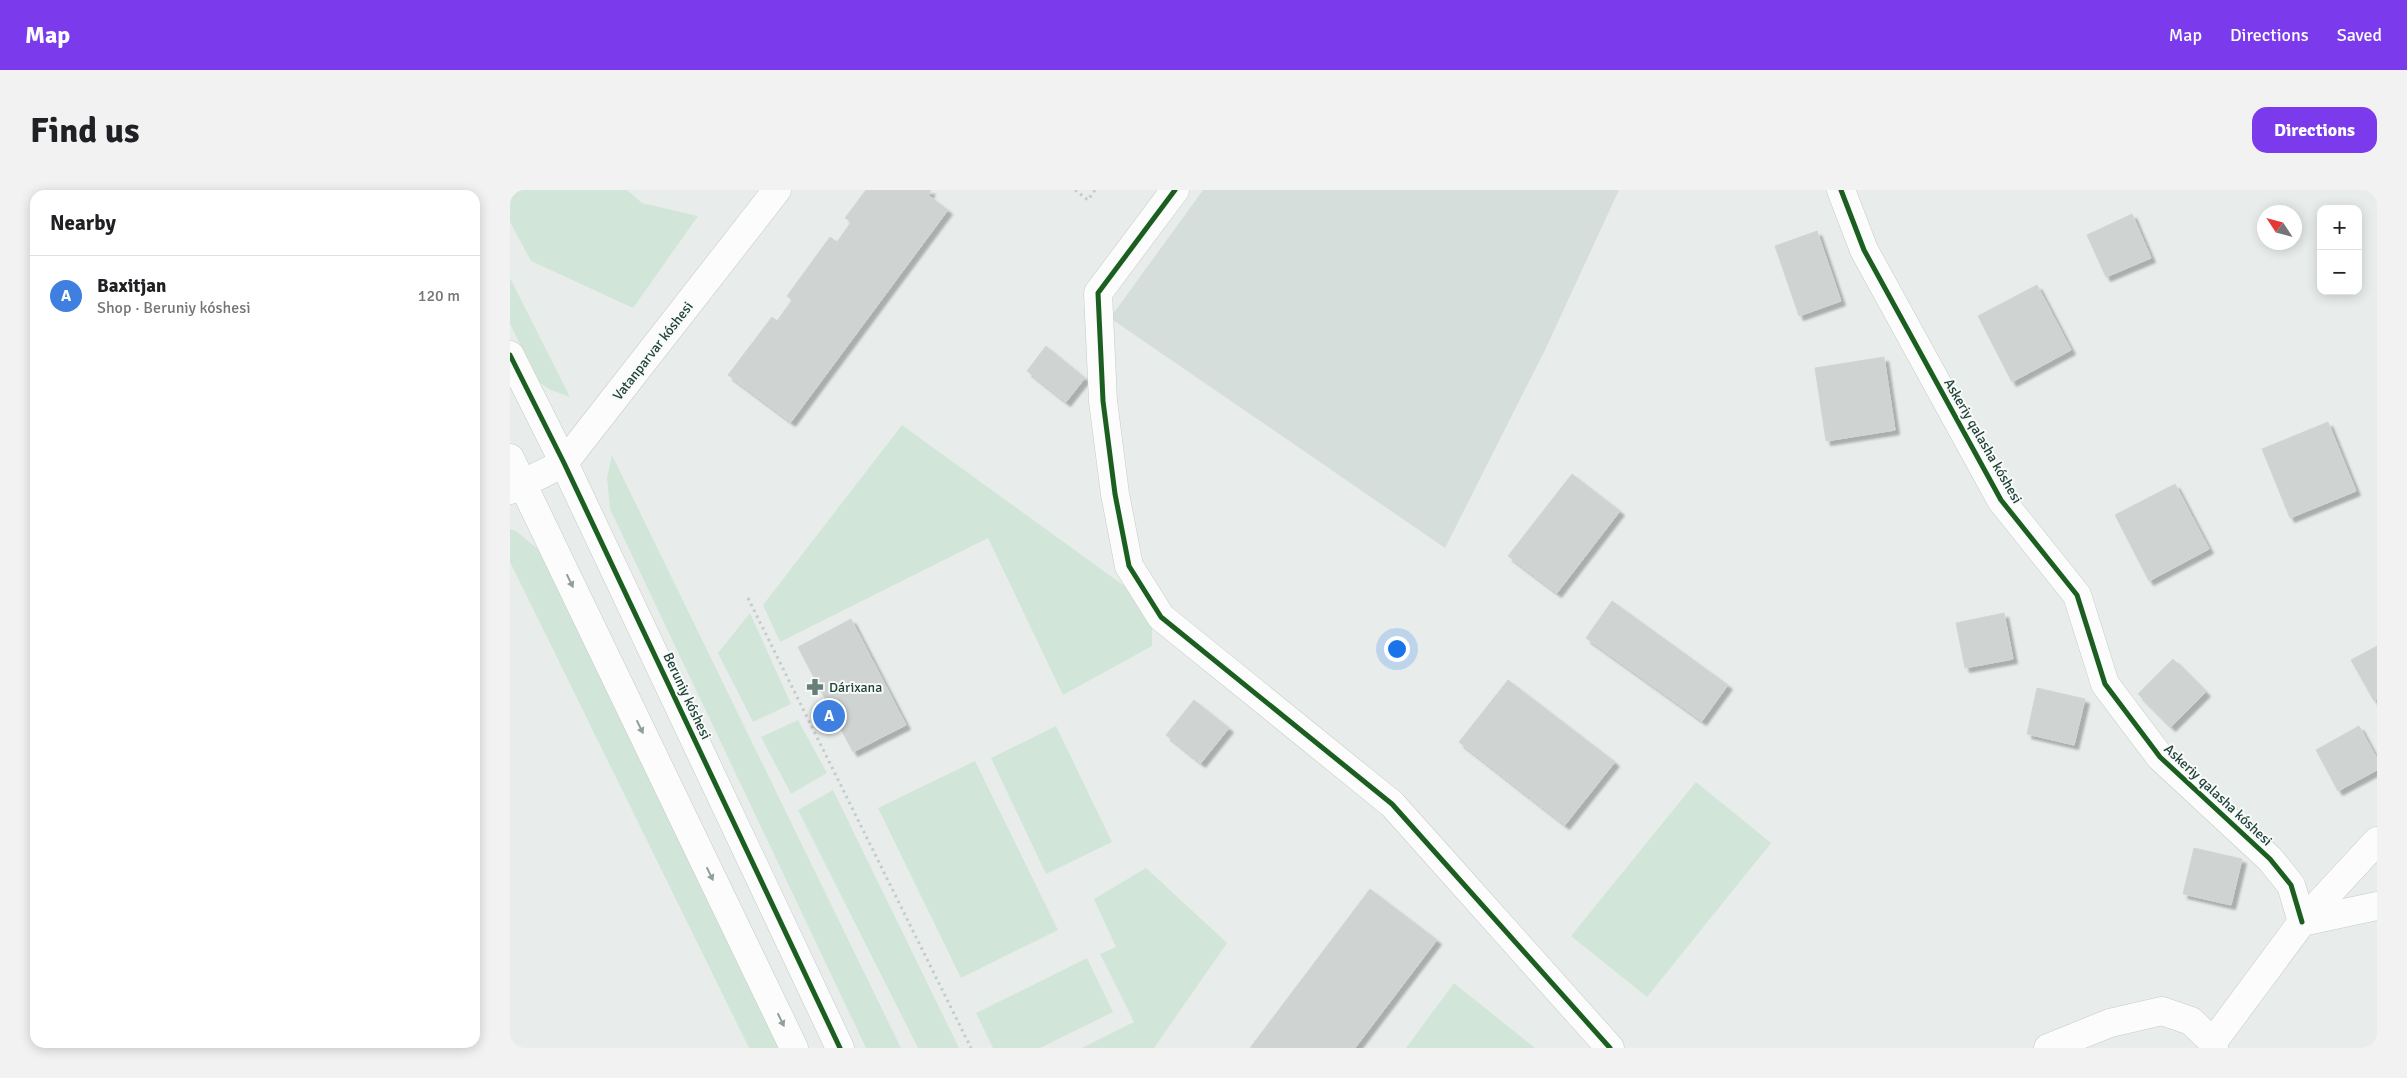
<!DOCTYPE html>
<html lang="en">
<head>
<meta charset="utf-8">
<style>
	body { margin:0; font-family:Signika,sans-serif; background:#f2f2f2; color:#202124 }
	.controls { position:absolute; right:15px; top:15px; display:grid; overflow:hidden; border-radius:10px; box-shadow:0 2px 12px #0003 }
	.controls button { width:45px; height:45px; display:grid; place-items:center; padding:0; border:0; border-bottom:1px solid #e0e0e0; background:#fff; color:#202124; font:25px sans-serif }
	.compass { position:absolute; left:1747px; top:15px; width:45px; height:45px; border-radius:50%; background:#fff; box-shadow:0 2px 12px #0003; rotate:306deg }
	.you { position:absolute; left:886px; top:458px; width:18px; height:18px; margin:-12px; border:4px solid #fff; border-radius:50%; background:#1a73e8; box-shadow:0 0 0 8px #1a73e833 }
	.badge { display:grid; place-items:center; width:32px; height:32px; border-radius:50%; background:#7c3aed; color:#fff; font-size:16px; font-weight:700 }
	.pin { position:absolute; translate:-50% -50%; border:2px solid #fff; box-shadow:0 1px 5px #0006 }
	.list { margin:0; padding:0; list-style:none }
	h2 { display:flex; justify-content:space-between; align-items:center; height:65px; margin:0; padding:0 20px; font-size:21px }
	h2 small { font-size:16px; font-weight:400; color:#757577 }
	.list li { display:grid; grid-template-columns:32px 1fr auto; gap:15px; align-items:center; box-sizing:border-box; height:80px; padding:0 20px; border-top:1px solid #e0e0e0 }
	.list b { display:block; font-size:19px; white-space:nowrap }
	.list p { margin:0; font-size:16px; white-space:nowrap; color:#757577 }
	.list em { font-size:16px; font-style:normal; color:#757577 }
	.map { position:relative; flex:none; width:1867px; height:858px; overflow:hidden; border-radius:15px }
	header { display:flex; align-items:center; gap:30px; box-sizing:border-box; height:70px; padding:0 25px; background:#7c3aed; color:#fff }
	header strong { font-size:24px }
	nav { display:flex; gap:28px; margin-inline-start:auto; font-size:18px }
	.intro { display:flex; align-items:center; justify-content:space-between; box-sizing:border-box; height:120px; padding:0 30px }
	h1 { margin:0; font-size:35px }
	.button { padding:12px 22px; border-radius:15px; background:#7c3aed; color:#fff; font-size:18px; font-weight:700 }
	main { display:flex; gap:30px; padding:0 30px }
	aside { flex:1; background:#fff; border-radius:15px; box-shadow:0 2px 12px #0003 }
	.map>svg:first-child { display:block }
	.built { fill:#d6dedb }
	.green { fill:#d1e6d8 }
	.building { fill:#cfd4d2; stroke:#d1d6d4; filter:url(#shadow) }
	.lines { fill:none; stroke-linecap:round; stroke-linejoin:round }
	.street-casing { stroke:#c5cac8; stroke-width:29 }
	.path { stroke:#c3ccca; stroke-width:3; stroke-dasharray:2.5 4; stroke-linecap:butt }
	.street { stroke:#fcfcfc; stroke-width:28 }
	.cycleway-casing { stroke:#f7fbf9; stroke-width:8 }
	.cycleway { stroke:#1b5e20; stroke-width:5 }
	.oneway { fill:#909f9b }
	.labels { text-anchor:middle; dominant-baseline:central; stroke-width:4; stroke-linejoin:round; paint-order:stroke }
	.street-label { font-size:14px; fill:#24423a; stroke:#f7fbf9 }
	.poi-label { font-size:14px; fill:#24423a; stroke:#f7fbf9; text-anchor:start }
</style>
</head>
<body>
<header>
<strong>Map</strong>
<nav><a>Map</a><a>Directions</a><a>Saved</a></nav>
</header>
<div class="intro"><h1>Find us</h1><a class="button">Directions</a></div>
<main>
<aside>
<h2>Nearby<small></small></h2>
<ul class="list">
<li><span class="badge" style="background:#3f7fe0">A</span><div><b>Baxitjan</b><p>Shop · Beruniy kóshesi</p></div><em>120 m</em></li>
</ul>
</aside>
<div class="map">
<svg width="1867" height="858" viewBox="0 0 1867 858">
	<defs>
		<filter id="shadow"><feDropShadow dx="4.5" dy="4.5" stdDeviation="1" flood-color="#0004"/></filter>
	</defs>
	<rect width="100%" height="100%" fill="#e8edeb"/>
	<path class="built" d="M693,0H1109L1035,160L935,358L600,128Z"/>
	<g class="green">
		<path d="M0,0H117L132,13L188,26L123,118L21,71L0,32Z"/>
		<path d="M0,88L60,207L41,200L30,193L0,134Z"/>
		<path d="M392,235L642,416V456L553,505L478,348L270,452L253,415Z"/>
		<path d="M102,265L391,858H356L100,319L97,288Z"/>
		<path d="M0,339L6,341L35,365L273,858H239L0,372Z"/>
		<path d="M240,423L281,514L243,532L208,463Z"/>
		<path d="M288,530L317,583L281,604L251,547Z"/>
		<path d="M546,536L602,652L536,684L481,568Z"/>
		<path d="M465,571L548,740L451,788L368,618Z"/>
		<path d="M1186,592L1261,653L1137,807L1061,746Z"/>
		<path d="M323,600L449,858H408L288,620Z"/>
		<path d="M636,678L717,753L644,858H572L624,832L590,764L606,757L584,709Z"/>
		<path d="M577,768L603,822L530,858H483L466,823Z"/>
		<path d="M944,793L1025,858H896Z"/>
	</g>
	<g class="building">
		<path d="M356,0H421L418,5L438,20L281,232L218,185L262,127L267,131L282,110L277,106L320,47L327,52L341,32L335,28Z"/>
		<path d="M1622,24L1641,68L1596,87L1577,45Z"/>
		<path d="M1307,41L1331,111L1289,126L1265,56Z"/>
		<path d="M1527,95L1561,160L1502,192L1468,126Z"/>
		<path d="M536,156L575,188L556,212L517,181Z"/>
		<path d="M1374,167L1385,240L1316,251L1305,178Z"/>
		<path d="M1818,232L1846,301L1780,328L1752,259Z"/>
		<path d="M1062,284L1110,321L1047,403L998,366Z"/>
		<path d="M1665,294L1699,359L1639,391L1605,325Z"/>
		<path d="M1102,411L1218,495L1192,531L1076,448Z"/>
		<path d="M1494,423L1503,469L1455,478L1446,433Z"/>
		<path d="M341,429L396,535L343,562L288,457Z"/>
		<path d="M1867,456V509L1864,511L1841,470Z"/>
		<path d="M1663,469L1696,502L1661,537L1628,504Z"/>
		<path d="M998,490L1105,572L1055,635L949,552Z"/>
		<path d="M1527,498L1575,509L1564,555L1517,544Z"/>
		<path d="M684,510L719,538L691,573L656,545Z"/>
		<path d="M1849,536L1867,569V580L1828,601L1806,560Z"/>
		<path d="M1684,658L1732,669L1721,715L1673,704Z"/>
		<path d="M860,699L927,750L845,858H740Z"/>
	</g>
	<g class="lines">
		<g class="street-casing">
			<g id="street">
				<path d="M665,0L588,103L593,211L605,304L619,376L651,427L882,614L1100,858"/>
				<path d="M1331,0L1354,60L1491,310L1567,405L1595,494L1650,567L1760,669L1781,695L1792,732"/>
				<path d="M0,165L54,273L330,858"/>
				<path d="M0,268L284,858"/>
				<path d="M0,300L54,273L267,0"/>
				<path d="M1792,732L1867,716"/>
				<path d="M1538,858L1600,833L1652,821L1681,831L1703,852"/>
				<path d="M1704,858L1703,852L1792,732L1867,651"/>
			</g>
		</g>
		<g class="path">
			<path d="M565,0L578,10L585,0"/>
			<path d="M238,408L461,858"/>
		</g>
		<use href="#street" class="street"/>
		<g class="cycleway-casing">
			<g id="cycleway">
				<path d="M665,0L588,103L593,211L605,304L619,376L651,427L882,614L1100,858"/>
				<path d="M1331,0L1354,60L1491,310L1567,405L1595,494L1650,567L1760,669L1781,695L1792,732"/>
				<path d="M0,165L54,273L330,858"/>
			</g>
		</g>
		<use href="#cycleway" class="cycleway"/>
	</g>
	<defs><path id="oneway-solid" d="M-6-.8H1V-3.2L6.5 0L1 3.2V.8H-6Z" transform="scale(1.25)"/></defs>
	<g class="oneway">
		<use href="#oneway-solid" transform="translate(60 391) rotate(64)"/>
		<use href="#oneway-solid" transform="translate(130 537) rotate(64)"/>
		<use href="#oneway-solid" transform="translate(200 684) rotate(64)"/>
		<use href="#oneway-solid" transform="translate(271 830) rotate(64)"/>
	</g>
	<defs>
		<g id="pharmacy-bare" transform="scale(1.35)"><path d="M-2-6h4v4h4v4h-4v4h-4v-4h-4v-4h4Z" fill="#697e78" stroke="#f7fbf9" stroke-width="2.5" paint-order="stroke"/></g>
	</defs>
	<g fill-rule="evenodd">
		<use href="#pharmacy-bare" x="305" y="497"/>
	</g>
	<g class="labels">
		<g class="street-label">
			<text transform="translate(143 161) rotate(-52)">Vatanparvar kóshesi</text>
			<text transform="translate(1473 251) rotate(60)">Askeriy qalasha kóshesi</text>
			<text transform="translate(177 506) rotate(65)">Beruniy kóshesi</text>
			<text transform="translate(1708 605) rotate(43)">Askeriy qalasha kóshesi</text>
		</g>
		<g class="poi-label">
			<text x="319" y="497">Dárixana</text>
		</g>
	</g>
</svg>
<div class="controls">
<button>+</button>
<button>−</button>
</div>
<svg class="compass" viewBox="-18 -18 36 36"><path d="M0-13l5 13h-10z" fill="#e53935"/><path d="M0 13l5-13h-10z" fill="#757577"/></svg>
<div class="you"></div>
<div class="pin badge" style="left:319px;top:526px;background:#3f7fe0">A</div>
</div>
</main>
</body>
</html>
